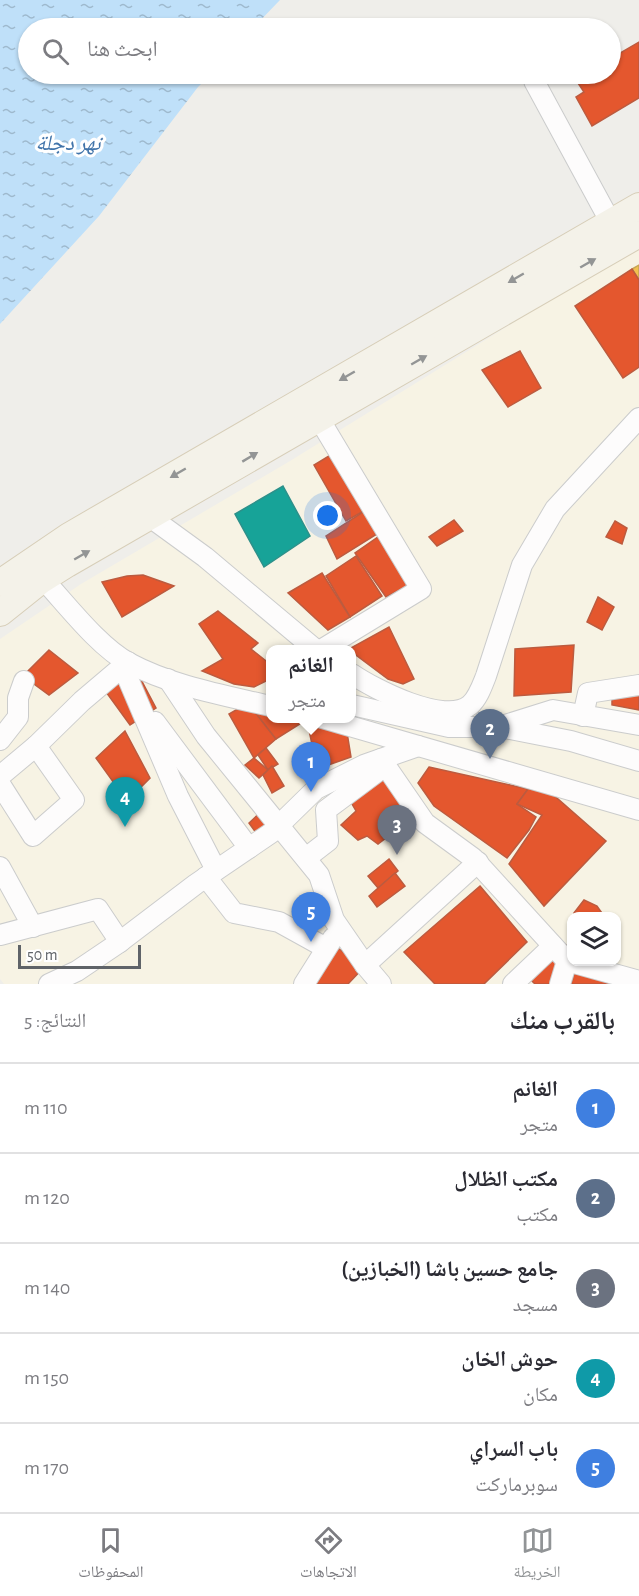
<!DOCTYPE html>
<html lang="ar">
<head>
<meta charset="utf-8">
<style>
	body { margin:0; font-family:"Alegreya Sans","Noto Naskh Arabic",sans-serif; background:#f2f2f3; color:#2b2b33; direction:rtl }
	.controls { position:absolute; right:18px; bottom:18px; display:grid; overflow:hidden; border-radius:12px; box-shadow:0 2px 4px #0004 }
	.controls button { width:54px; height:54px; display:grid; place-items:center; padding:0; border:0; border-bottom:2px solid #e1e1e2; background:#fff; color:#2b2b33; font:30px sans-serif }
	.scale { position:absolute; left:18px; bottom:15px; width:123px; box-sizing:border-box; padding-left:6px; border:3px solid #5f6368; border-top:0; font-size:16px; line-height:21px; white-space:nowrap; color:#5f6368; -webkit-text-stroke:4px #fff; paint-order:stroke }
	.you { position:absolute; left:328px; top:516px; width:21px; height:21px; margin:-15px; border:4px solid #fff; border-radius:50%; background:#1a73e8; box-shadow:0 0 0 9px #1a73e833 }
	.badge { display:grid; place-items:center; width:39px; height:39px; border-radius:50%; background:#919496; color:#fff; font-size:20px; font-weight:700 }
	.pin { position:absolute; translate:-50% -50px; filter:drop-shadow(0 2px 3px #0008) }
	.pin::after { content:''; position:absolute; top:32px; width:21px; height:18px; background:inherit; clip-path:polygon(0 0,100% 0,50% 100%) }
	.popup { position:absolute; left:266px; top:645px; width:90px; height:78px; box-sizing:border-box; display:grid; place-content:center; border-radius:12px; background:#fff; filter:drop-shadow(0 2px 4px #0005); font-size:20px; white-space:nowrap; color:#7c7c81 }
	.popup b { font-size:22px; color:#2b2b33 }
	.popup::after { content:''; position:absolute; left:50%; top:100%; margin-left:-12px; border:12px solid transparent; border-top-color:#fff }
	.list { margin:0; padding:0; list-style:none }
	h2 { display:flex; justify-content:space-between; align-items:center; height:78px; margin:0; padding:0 24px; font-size:26px }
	h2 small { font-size:20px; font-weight:400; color:#7c7c81 }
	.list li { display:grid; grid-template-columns:39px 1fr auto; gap:18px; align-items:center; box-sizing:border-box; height:90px; padding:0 24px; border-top:2px solid #e1e1e2 }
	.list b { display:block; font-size:22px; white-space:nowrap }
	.list p { margin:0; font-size:20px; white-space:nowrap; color:#7c7c81 }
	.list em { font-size:20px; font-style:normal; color:#7c7c81 }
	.icon { flex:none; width:33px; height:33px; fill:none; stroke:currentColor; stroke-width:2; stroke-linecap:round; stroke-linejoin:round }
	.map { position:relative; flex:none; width:639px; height:984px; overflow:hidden; direction:ltr }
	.search { position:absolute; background:#fff; box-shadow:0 2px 4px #0004; left:18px; right:18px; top:18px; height:66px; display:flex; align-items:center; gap:15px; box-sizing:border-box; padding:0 21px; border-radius:33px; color:#7c7c81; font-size:22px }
	.sheet { height:528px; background:#fff }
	nav { display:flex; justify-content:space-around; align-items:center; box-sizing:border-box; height:84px; border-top:2px solid #e1e1e2; background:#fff; font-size:16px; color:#7c7c81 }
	nav a { display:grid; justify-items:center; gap:3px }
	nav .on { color:#919496 }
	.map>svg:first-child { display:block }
	.commercial { fill:#f7f3e4; fill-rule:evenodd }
	.water { fill:url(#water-ripples) }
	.homes { fill:#f2c14e; stroke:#c6a556; stroke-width:1.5 }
	.shops { fill:#e4572e; stroke:#bc5b3f; stroke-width:1.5 }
	.public { fill:#17a398; stroke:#2d908a; stroke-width:1.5 }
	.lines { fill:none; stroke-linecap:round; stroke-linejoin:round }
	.minor-casing { stroke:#cbcccc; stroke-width:22 }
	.major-casing { stroke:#d7ceb8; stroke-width:28 }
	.minor { stroke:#fdfcfc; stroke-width:20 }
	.major { stroke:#f4f2e9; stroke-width:26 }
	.oneway { fill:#939595 }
	.labels { text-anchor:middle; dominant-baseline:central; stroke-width:6; stroke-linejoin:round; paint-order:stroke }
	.water-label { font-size:22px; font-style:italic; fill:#4174aa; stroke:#fff }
</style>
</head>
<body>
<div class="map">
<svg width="639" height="984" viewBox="0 0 639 984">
	<defs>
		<pattern id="water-ripples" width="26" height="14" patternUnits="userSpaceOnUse" patternTransform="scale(1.5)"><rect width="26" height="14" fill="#bfe0f9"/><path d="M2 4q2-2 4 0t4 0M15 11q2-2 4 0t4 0" fill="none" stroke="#9eb9cd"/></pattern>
	</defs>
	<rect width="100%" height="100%" fill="#efeeea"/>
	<path class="commercial" d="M639,245V984H4L0,979V639L81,584L290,461ZM270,650H352V718H270ZM572,916H616V962H572Z"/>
	<path class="water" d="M0,0H280L253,28H28V74H211L198,87L99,216L0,324Z"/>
	<path class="homes" d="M639,265V280L632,269Z"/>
	<g class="shops">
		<path d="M639,42V98L592,126L576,97L584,92L576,80L587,74H610V59Z"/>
		<path d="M632,269L639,280V367L623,378L575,306Z"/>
		<path d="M520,351L541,388L508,407L482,370Z"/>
		<path d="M342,448L376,504L346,521L314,465Z"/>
		<path d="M366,510L377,534L337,559L326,536Z"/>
		<path d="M454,520L463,531L437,546L429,537Z"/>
		<path d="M615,521L627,528L622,544L606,537Z"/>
		<path d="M385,532L413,583L386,597L355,553Z"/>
		<path d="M356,556L382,596L350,617L326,576Z"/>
		<path d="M322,573L350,617L328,630L288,593Z"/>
		<path d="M143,575L174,586L122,617L102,582L127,576Z"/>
		<path d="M598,597L614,607L602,630L587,622Z"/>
		<path d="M218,611L258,643L251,649L270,664V679L254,687L234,684L202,671L223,659L199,624Z"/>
		<path d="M389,627L414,679L403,684L388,679L352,652V650L349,649Z"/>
		<path d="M574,645L571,692L514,696L515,649Z"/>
		<path d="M49,650L78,673L49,695L23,676Z"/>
		<path d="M136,670L156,708L130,725L106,692Z"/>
		<path d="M639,691V710L612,705V695Z"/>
		<path d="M248,703L276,739L254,758L229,714Z"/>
		<path d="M248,703L270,707V718H304L306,720L276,739Z"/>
		<path d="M345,720L351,757L317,769L309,730Z"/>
		<path d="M125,731L150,778L127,801L96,758Z"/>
		<path d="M266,748L278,764L268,770L258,755Z"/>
		<path d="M254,758L268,770L259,778L245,765Z"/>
		<path d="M272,766L284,786L272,793L263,775Z"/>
		<path d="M429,767L528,789L517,804L536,817L529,830L507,858L434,806L418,783Z"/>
		<path d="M382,769L420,812L378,844L367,836L358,840L341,825L356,811L348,797Z"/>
		<path d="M528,789L550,792L606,841L544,906L509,864L542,815L517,804Z"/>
		<path d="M266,807L278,822L259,837L249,823Z"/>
		<path d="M389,859L398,871L378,888L368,876Z"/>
		<path d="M395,873L405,886L377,907L369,896Z"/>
		<path d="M480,886L527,942L484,984H435L404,952Z"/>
		<path d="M584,900L597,906L604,916H575L574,913Z"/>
		<path d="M567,945L572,949V954L558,984H535L524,973Z"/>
		<path d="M335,946L364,967L348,984H308Z"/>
		<path d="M577,965L639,984H571Z"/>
	</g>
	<path class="public" d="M283,486L310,536L264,567L235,514Z"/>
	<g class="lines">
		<g class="minor-casing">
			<g id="minor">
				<path d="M534,81L611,223"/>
				<path d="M318,417L421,589L321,650"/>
				<path d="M150,517L205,557L316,650"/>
				<path d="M43,579C67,605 99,647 129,663C172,686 223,695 270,706"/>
				<path d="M123,667L178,796L216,870"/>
				<path d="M352,674C374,689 445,726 470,705C478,698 482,686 486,676L522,565L555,509L639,418"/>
				<path d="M168,679L206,736L319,875L334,920L365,965L381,984"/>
				<path d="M352,705L449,727H500L571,741L639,761"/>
				<path d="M583,716L588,693L639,685"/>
				<path d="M322,718L639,810"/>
				<path d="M155,722L249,848"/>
				<path d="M502,726L553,710L639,725"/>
				<path d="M0,740L18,717V698L24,681"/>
				<path d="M36,746L82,701L128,662"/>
				<path d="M381,759L425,823L473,858L567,961L639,981"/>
				<path d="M0,776L36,746L74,800L33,836L0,784"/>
				<path d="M306,858L328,841L326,810L385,766"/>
				<path d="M0,867L33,927"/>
				<path d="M206,877L234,913L279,922L326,948"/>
				<path d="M0,935L98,909L120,942"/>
				<path d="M365,965L478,862"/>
				<path d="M49,984L77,971L117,944L196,884L271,833L316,789L364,765L418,746"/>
				<path d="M304,984L333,938"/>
				<path d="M513,984L553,946"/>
				<path d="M560,984L567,961"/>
			</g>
		</g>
		<g class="major-casing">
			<g id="major">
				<path d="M0,583L69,536L639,206"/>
				<path d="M0,613L40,581L67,564L639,234"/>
			</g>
		</g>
		<use href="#minor" class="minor"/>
		<use href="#major" class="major"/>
	</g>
	<defs><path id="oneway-solid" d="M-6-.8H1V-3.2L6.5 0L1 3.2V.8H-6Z" transform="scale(1.5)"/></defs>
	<g class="oneway">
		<use href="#oneway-solid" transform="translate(588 263) rotate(-30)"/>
		<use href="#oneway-solid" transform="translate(516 278) rotate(150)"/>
		<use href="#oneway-solid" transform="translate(419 360) rotate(-30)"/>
		<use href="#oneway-solid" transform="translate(347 376) rotate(150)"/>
		<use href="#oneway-solid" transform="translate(250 457) rotate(-31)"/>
		<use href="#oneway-solid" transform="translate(178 473) rotate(150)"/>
		<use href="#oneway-solid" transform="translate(82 555) rotate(-30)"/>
	</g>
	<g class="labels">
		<g class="water-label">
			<text x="68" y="143">نهر دجلة</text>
		</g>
	</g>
</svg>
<div class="controls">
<button><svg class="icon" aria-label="layers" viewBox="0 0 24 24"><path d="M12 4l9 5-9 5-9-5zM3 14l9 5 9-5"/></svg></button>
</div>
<div class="scale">50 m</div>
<div class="you"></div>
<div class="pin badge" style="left:311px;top:792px;background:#3f7fe0">1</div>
<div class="popup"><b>الغانم</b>متجر</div>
<div class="pin badge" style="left:490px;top:759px;background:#5c6f8a">2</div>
<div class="pin badge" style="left:397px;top:855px;background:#6b7280">3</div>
<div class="pin badge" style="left:125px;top:827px;background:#0f9aa8">4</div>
<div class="pin badge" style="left:311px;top:942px;background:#3f7fe0">5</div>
<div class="search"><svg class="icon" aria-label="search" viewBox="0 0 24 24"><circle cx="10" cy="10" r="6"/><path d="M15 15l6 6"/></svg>ابحث هنا</div>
</div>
<section class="sheet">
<h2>بالقرب منك<small>النتائج: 5</small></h2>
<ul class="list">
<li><span class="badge" style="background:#3f7fe0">1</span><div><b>الغانم</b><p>متجر</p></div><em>110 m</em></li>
<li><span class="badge" style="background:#5c6f8a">2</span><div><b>مكتب الظلال</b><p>مكتب</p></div><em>120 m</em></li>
<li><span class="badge" style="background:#6b7280">3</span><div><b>جامع حسين باشا (الخبازين)</b><p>مسجد</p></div><em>140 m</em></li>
<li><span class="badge" style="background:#0f9aa8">4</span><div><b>حوش الخان</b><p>مكان</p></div><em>150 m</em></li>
<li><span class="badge" style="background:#3f7fe0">5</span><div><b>باب السراي</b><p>سوبرماركت</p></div><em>170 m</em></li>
</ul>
</section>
<nav>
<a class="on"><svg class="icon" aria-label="map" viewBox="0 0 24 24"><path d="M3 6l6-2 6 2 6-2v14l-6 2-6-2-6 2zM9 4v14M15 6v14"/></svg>الخريطة</a>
<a><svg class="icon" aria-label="directions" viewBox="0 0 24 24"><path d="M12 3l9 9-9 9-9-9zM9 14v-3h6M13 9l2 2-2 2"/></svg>الاتجاهات</a>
<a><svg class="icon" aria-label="saved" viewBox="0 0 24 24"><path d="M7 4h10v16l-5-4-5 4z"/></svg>المحفوظات</a>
</nav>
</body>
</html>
